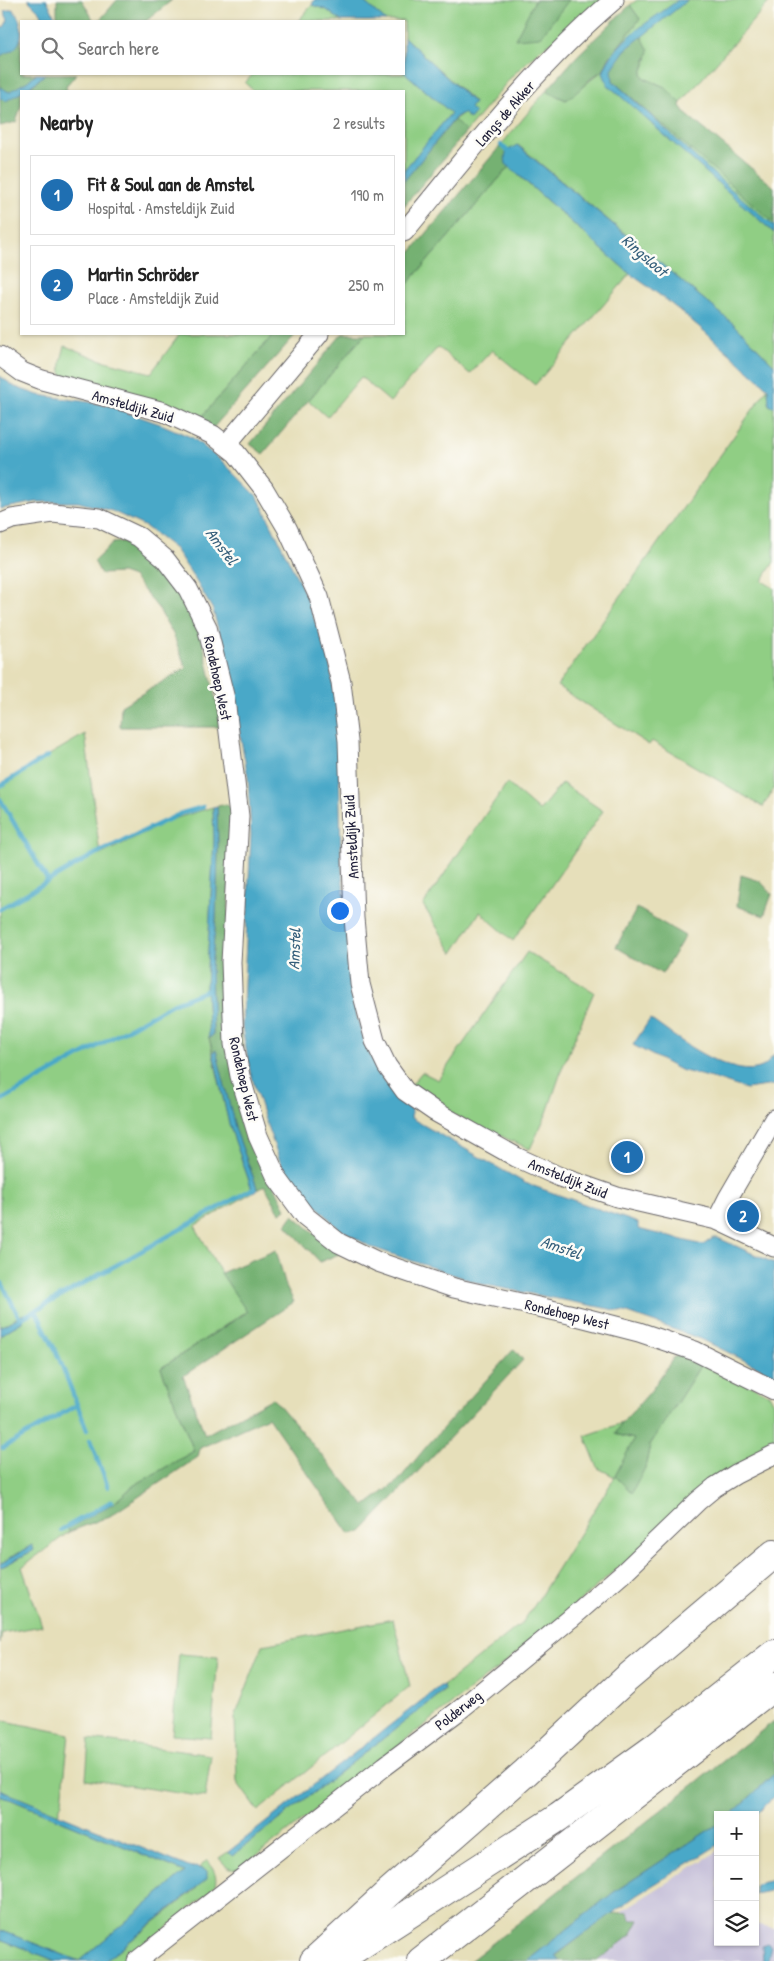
<!DOCTYPE html>
<html lang="en">
<head>
<meta charset="utf-8">
<style>
	body { margin:0; font-family:"Patrick Hand",sans-serif; background:#f6f6f6; color:#222 }
	.controls { position:absolute; right:15px; bottom:15px; display:grid; overflow:hidden; border-radius:0px; box-shadow:0 1px 4px #0004 }
	.controls button { width:45px; height:45px; display:grid; place-items:center; padding:0; border:0; border-bottom:1px solid #e0e0e0; background:#fff; color:#222; font:25px sans-serif }
	.you { position:absolute; left:339px; top:910px; width:18px; height:18px; margin:-12px; border:4px solid #fff; border-radius:50%; background:#1a73e8; box-shadow:0 0 0 8px #1a73e833 }
	.badge { display:grid; place-items:center; width:32px; height:32px; border-radius:50%; background:#1f6fb2; color:#fff; font-size:16px; font-weight:700 }
	.pin { position:absolute; translate:-50% -50%; border:2px solid #fff; box-shadow:0 1px 5px #0006 }
	.list { margin:0; padding:0; list-style:none }
	h2 { display:flex; justify-content:space-between; align-items:center; height:65px; margin:0; padding:0 20px; font-size:21px }
	h2 small { font-size:16px; font-weight:400; color:#767676 }
	.list li { display:grid; grid-template-columns:32px 1fr auto; gap:15px; align-items:center; box-sizing:border-box; height:80px; margin:0 10px 10px; padding:0 10px; border:1px solid #e0e0e0; border-radius:0px }
	.list b { display:block; font-size:19px; white-space:nowrap }
	.list p { margin:0; font-size:16px; white-space:nowrap; color:#767676 }
	.list em { font-size:16px; font-style:normal; color:#767676 }
	.icon { flex:none; width:28px; height:28px; fill:none; stroke:currentColor; stroke-width:2; stroke-linecap:round; stroke-linejoin:round }
	.map { position:relative; flex:none; width:774px; height:1961px; overflow:hidden }
	.search { position:absolute; background:#fff; box-shadow:0 1px 4px #0004; left:20px; top:20px; width:385px; height:55px; display:flex; align-items:center; gap:12px; box-sizing:border-box; padding:0 18px; border-radius:0px; color:#767676; font-size:19px }
	.panel { position:absolute; background:#fff; box-shadow:0 1px 4px #0004; left:20px; top:90px; width:385px; height:245px; border-radius:0px }
	.map>svg:first-child { display:block }
	.industrial { fill:#c6c0d9 }
	.green { fill:#90ce84; stroke:#597860 }
	.forest { fill:#74b172; stroke:#4b6a56 }
	.water { fill:#49a8c8; stroke:#366582 }
	.lines { fill:none; stroke-linecap:round; stroke-linejoin:round }
	.stream { stroke:#49a8c8; stroke-width:4.5 }
	.minor-casing { stroke:#676467; stroke-width:21 }
	.highway-casing { stroke:#676467; stroke-width:30 }
	.minor { stroke:#fff; stroke-width:19 }
	.highway { stroke:#fff; stroke-width:28 }
	.labels { text-anchor:middle; dominant-baseline:central; stroke-width:5; stroke-linejoin:round; paint-order:stroke }
	.street-label { font-size:15px; fill:#22223b; stroke:#fdfcf7 }
	.water-label { font-size:16px; font-style:italic; fill:#345e7a; stroke:#fdfcf7 }
</style>
</head>
<body>
<div class="map">
<svg width="774" height="1961" viewBox="0 0 774 1961">
	<rect width="100%" height="100%" fill="#fdfcf7"/>
	<filter id="ink" filterUnits="userSpaceOnUse"><feTurbulence type="fractalNoise" baseFrequency=".02" numOctaves="2"/><feDisplacementMap in="SourceGraphic" scale="10" xChannelSelector="R" yChannelSelector="G"/><feConvolveMatrix kernelMatrix="1 2 1 2 8 2 1 2 1" color-interpolation-filters="sRGB"/></filter>
	<filter id="wash" filterUnits="userSpaceOnUse"><feTurbulence type="fractalNoise" baseFrequency=".0096" numOctaves="4" result="noise"/><feDisplacementMap in="SourceGraphic" scale="20" xChannelSelector="R" yChannelSelector="G"/><feGaussianBlur stdDeviation="1.12" result="paint"/><feColorMatrix in="noise" values="0 0 0 0 0 0 0 0 0 0 0 0 0 0 0 0 0 1.4 0 .05"/><feComposite in="paint" operator="in"/></filter>
	<g filter="url(#wash)">
		<rect width="100%" height="100%" fill="#e6dfba"/>
		<path class="industrial" d="M718,1851V1942H755V1924L774,1928V1961H568L623,1910Z"/>
		<g class="green">
			<path d="M362,0H603L563,35L541,49L512,76L466,132L454,120L463,113L470,119L475,113L470,108L474,102L404,37V21H386Z"/>
			<path d="M637,0H771L681,103L665,87L644,78L642,73L648,57H618L774,208V365L736,326L518,145L507,151L501,145L546,91L566,100L602,71L610,72L617,49L640,19L630,5Z"/>
			<path d="M312,5L327,10L341,21H298Z"/>
			<path d="M404,72L451,113L404,170V91H254L245,83L253,74H404Z"/>
			<path d="M509,167L630,274L535,385L492,350L470,374L438,347L390,402L361,377L327,417L308,400L365,334H404V288Z"/>
			<path d="M180,334H274L198,421L63,378C58,368 62,357 65,346L101,360L151,373Z"/>
			<path d="M768,388L769,405L774,407V562L762,581L774,588V788L763,807L652,741L649,745L557,686Z"/>
			<path d="M85,734L100,855L170,820L213,807L214,841L206,987L209,1038L229,1124L253,1192L195,1226L221,1273L247,1311L161,1368L194,1451L133,1486L114,1503L68,1528L69,1532L22,1567L42,1626L2,1633L0,1644V1568L34,1550L32,1545L0,1564V1335L22,1322L23,1314L0,1327V784Z"/>
			<path d="M507,783L539,811L562,783L603,811L513,941L480,912L453,953L423,905Z"/>
			<path d="M527,952L594,992L563,1066L547,1113L530,1149L456,1116L412,1084L422,1072L438,1080Z"/>
			<path d="M704,1360L770,1395L774,1403V1445L763,1451L611,1574L535,1639L240,1869C229,1869 226,1867 219,1858L228,1852L232,1856L434,1699L444,1691L443,1686L522,1623L534,1606L615,1477L598,1468L585,1436L622,1423L615,1434L634,1439L645,1468L650,1445Z"/>
			<path d="M393,1619L410,1686L258,1811L237,1782L235,1717L263,1645Z"/>
			<path d="M179,1654L218,1657L211,1738L172,1735Z"/>
			<path d="M0,1720L69,1734L62,1802L58,1814L0,1790Z"/>
			<path d="M89,1739L211,1755L205,1797L86,1779Z"/>
			<path d="M0,1795L185,1872L79,1961L0,1930Z"/>
			<path d="M207,1860C215,1869 220,1881 211,1891L127,1961H105L195,1890L207,1871L199,1868Z"/>
			<path d="M0,1939L56,1961H0Z"/>
		</g>
		<g class="forest">
			<path d="M57,0H82L94,21H57Z"/>
			<path d="M117,0H172L146,21H99Z"/>
			<path d="M535,0H569L540,37L515,39Z"/>
			<path d="M630,5L640,19L609,58L603,71C589,76 580,93 566,100L546,91L577,56Z"/>
			<path d="M641,35L649,51L642,73L644,78L665,87L681,103L680,106L686,114L774,187V223L613,81L610,72L618,57Z"/>
			<path d="M21,38V74H36L28,81L9,92L0,87V56C11,51 16,49 21,38Z"/>
			<path d="M45,74H76L66,86L67,91H23L29,89Z"/>
			<path d="M21,92V106L16,122L0,126V98L6,101Z"/>
			<path d="M454,120L466,132L404,206V181Z"/>
			<path d="M501,145L507,151C505,157 504,162 509,167L404,288V260Z"/>
			<path d="M274,334H296L212,429L198,421Z"/>
			<path d="M342,334H365L263,454L250,444Z"/>
			<path d="M133,540L179,584L198,622L222,727H120L121,706L186,668L173,634L158,608L133,577L122,573L101,574L94,561L113,543Z"/>
			<path d="M226,804L231,808L228,939L255,1147L286,1209L280,1213L265,1186L258,1190L236,1131L216,1051L213,1052L209,1038L213,1035L211,967L216,919L218,848L217,806Z"/>
			<path d="M741,875L760,881L772,894L764,916L737,906Z"/>
			<path d="M637,908L685,936L662,974L616,947Z"/>
			<path d="M293,1215L339,1254L320,1262L286,1225Z"/>
			<path d="M276,1250L286,1286L294,1302L183,1376L205,1435L273,1398L365,1506L398,1481L426,1447L514,1349L523,1360L361,1532L350,1534L268,1417L200,1448L198,1457L110,1516L69,1532L68,1528L114,1503L133,1486L194,1451L161,1368L247,1312L221,1273Z"/>
			<path d="M689,1353L704,1360L650,1445L645,1468L632,1493L615,1476L634,1439L615,1434L622,1423L650,1392L674,1357Z"/>
			<path d="M774,1721V1774L734,1812L731,1815H718V1824L614,1892L527,1961H470Z"/>
			<path d="M628,1912L630,1920H639L631,1935L597,1961H560L556,1956L610,1914Z"/>
		</g>
		<g class="water">
			<path d="M28,0H47L57,21H43L41,13Z"/>
			<path d="M314,0H362L386,21H341L327,10L312,5Z"/>
			<path d="M678,0H688L625,50L612,69L613,81L717,177L774,226V233L608,85L603,73C614,40 651,21 678,0Z"/>
			<path d="M13,9C22,20 26,39 14,49C10,53 5,53 0,56V28L4,27L8,20L4,11Z"/>
			<path d="M404,37L474,103L470,108L475,113L470,119L463,113L456,117L404,181V170L451,113L404,72Z"/>
			<path d="M36,74H45C30,88 22,92 6,101L0,98V87L9,92L28,81Z"/>
			<path d="M517,145L736,326L774,365V407L769,405L768,388C723,348 680,307 630,274L506,164L505,157L507,151Z"/>
			<path d="M0,376L15,387L38,395L103,404L163,425L193,438L224,463L258,497L305,594L329,659L338,714L341,858L352,998L365,1044L384,1081L400,1099L412,1109L411,1118L525,1183L638,1223V1229L703,1245L713,1238H718L774,1263V1378L760,1368L701,1339L625,1312L481,1284L371,1247L338,1228L284,1172L265,1120L250,1071L242,1027L251,835L248,777L225,655L213,610L193,576L175,549L146,527L112,511L78,502H37L0,509Z"/>
			<path d="M217,806L218,848L216,919L211,967L213,1035L209,1038L206,987L214,841L213,807Z"/>
			<path d="M650,1019C674,1036 734,1083 764,1066C768,1063 771,1058 774,1054V1085L746,1089L712,1078L680,1070L633,1045Z"/>
			<path d="M216,1050L236,1131L258,1190L253,1192L229,1124L213,1052Z"/>
			<path d="M24,1314L22,1322L0,1335V1327Z"/>
			<path d="M32,1545L34,1550L0,1568V1564Z"/>
			<path d="M440,1686H443L444,1690L434,1699L232,1856L228,1852Z"/>
			<path d="M774,1774V1797L755,1816L731,1815Z"/>
			<path d="M0,1790L191,1868L195,1867L207,1871V1879L105,1961H56L0,1939V1930L79,1961L185,1872L0,1795Z"/>
			<path d="M718,1824V1845L637,1895L556,1955L560,1961H527L614,1892Z"/>
			<path d="M774,1880V1890L755,1894V1884Z"/>
			<path d="M767,1943L771,1946L768,1961H763L762,1945Z"/>
		</g>
		<g class="lines">
			<g class="stream">
				<path d="M501,145L511,154"/>
				<path d="M0,786L48,756"/>
				<path d="M0,799L48,881"/>
				<path d="M0,909L95,854L182,813L203,807"/>
				<path d="M0,1101L172,1004L208,990"/>
				<path d="M2,1283L20,1319L254,1188"/>
				<path d="M36,1311L59,1358L87,1430"/>
				<path d="M90,1440L108,1487"/>
				<path d="M3,1448L77,1405"/>
				<path d="M61,1530L112,1501"/>
			</g>
		</g>
	</g>
	<g filter="url(#ink)">
		<g class="lines">
			<g class="minor-casing">
				<g id="minor">
					<path d="M404,232C470,152 535,67 614,0"/>
					<path d="M0,356L22,372L42,380L164,412L213,435L236,453L264,489L287,528L319,597L341,682L348,741L354,918L360,984L375,1041L387,1066L405,1091L434,1111L516,1157L560,1177L617,1197L717,1220L774,1247"/>
					<path d="M226,445L319,334"/>
					<path d="M0,524L12,519L53,513L99,518L139,537L165,559L188,589L207,627L225,699L239,816L231,962L234,1044L240,1076L258,1136L277,1178L305,1216L339,1243L378,1262L454,1288L569,1314L639,1332L695,1351L774,1390"/>
					<path d="M717,1220L728,1198L774,1119"/>
					<path d="M137,1961L385,1766L457,1712L570,1619L623,1573L698,1501L715,1487L736,1474L774,1455"/>
				</g>
			</g>
			<g class="highway-casing">
				<g id="highway">
					<path d="M314,1961L388,1893L526,1772L625,1680L774,1554"/>
					<path d="M336,1961L559,1817L656,1747L774,1654"/>
					<path d="M421,1961L774,1686"/>
				</g>
			</g>
			<use href="#minor" class="minor"/>
			<use href="#highway" class="highway"/>
		</g>
	</g>
	<g class="labels">
		<g class="street-label">
			<text transform="translate(505 113) rotate(-49)">Langs de Akker</text>
			<text transform="translate(133 406) rotate(16)">Amsteldijk Zuid</text>
			<text transform="translate(218 678) rotate(78)">Rondehoep West</text>
			<text transform="translate(351 837) rotate(-93)">Amsteldijk Zuid</text>
			<text transform="translate(244 1079) rotate(77)">Rondehoep West</text>
			<text transform="translate(568 1178) rotate(22)">Amsteldijk Zuid</text>
			<text transform="translate(567 1314) rotate(14)">Rondehoep West</text>
			<text transform="translate(458 1710) rotate(-38)">Polderweg</text>
		</g>
		<g class="water-label">
			<text transform="translate(645 255) rotate(41)">Ringsloot</text>
			<text transform="translate(222 546) rotate(53)">Amstel</text>
			<text transform="translate(294 949) rotate(-88)">Amstel</text>
			<text transform="translate(561 1247) rotate(19)">Amstel</text>
		</g>
	</g>
</svg>
<div class="controls">
<button>+</button>
<button>−</button>
<button><svg class="icon" aria-label="layers" viewBox="0 0 24 24"><path d="M12 4l9 5-9 5-9-5zM3 14l9 5 9-5"/></svg></button>
</div>
<div class="you"></div>
<div class="pin badge" style="left:627px;top:1157px">1</div>
<div class="pin badge" style="left:743px;top:1216px">2</div>
<div class="search"><svg class="icon" aria-label="search" viewBox="0 0 24 24"><circle cx="10" cy="10" r="6"/><path d="M15 15l6 6"/></svg>Search here</div>
<section class="panel">
<h2>Nearby<small>2 results</small></h2>
<ul class="list">
<li><span class="badge">1</span><div><b>Fit &amp; Soul aan de Amstel</b><p>Hospital · Amsteldijk Zuid</p></div><em>190 m</em></li>
<li><span class="badge">2</span><div><b>Martin Schröder</b><p>Place · Amsteldijk Zuid</p></div><em>250 m</em></li>
</ul>
</section>
</div>
</body>
</html>
